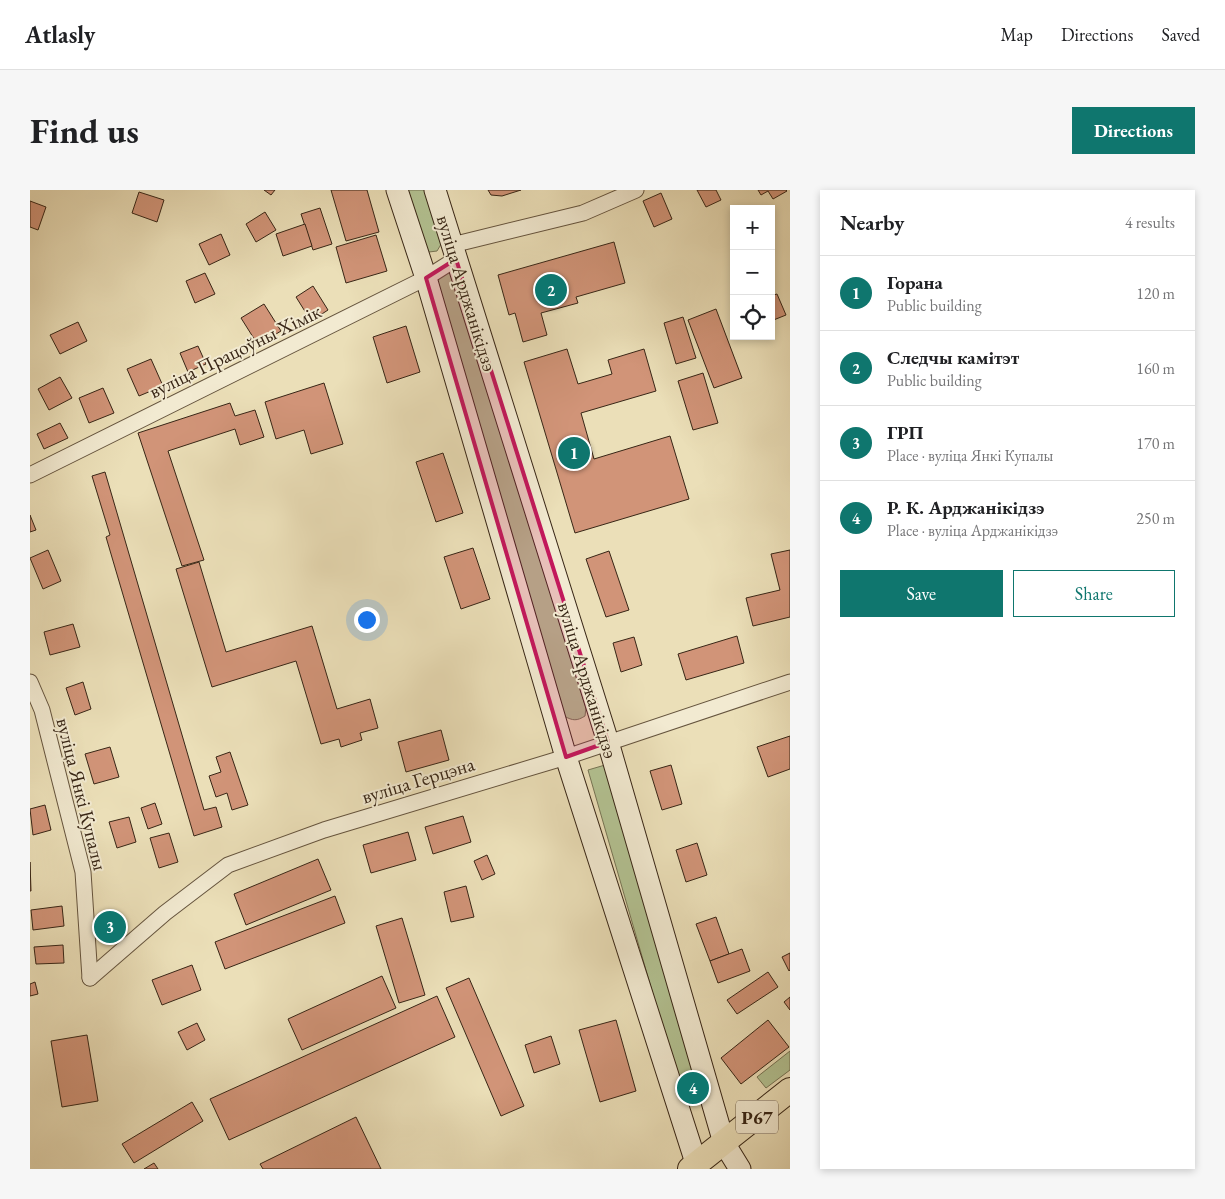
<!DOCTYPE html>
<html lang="en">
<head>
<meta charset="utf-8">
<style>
	body { margin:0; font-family:"EB Garamond",serif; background:#f6f6f6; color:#202124 }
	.controls { position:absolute; right:15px; top:15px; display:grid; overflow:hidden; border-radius:0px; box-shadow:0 2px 8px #0003 }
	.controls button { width:45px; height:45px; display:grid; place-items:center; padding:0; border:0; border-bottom:1px solid #e0e0e0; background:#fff; color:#202124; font:25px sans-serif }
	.you { position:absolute; left:336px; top:429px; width:18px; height:18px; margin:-12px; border:4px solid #fff; border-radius:50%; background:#1a73e8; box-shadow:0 0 0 8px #1a73e833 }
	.badge { display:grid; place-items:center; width:32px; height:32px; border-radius:50%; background:#0f766e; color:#fff; font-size:16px; font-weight:700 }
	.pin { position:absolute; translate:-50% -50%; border:2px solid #fff; box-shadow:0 1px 5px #0006 }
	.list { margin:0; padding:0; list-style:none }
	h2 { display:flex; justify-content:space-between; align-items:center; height:65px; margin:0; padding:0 20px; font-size:21px }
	h2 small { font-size:16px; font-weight:400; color:#757577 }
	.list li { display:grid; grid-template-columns:32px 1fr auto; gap:15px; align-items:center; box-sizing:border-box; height:75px; padding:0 20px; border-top:1px solid #e0e0e0 }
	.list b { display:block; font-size:19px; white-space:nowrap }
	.list p { margin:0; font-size:16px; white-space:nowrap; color:#757577 }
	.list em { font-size:16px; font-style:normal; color:#757577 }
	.actions { display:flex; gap:10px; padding:15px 20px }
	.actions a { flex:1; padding:11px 0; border:1px solid #0f766e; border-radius:0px; text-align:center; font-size:18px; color:#0f766e }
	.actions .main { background:#0f766e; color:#fff }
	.icon { flex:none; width:28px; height:28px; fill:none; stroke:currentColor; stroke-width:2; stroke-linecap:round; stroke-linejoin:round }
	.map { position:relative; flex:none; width:760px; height:979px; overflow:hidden; border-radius:0px }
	header { display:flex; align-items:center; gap:30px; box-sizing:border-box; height:70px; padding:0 25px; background:#fff; border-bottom:1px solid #e0e0e0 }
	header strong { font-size:24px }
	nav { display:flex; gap:28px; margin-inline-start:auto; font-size:18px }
	.intro { display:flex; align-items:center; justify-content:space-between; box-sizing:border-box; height:120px; padding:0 30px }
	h1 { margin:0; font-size:35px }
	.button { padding:12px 22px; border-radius:0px; background:#0f766e; color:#fff; font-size:18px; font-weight:700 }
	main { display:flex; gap:30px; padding:0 30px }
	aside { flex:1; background:#fff; border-radius:0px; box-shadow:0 2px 8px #0003 }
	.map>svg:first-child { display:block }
	.green { fill:#b3c292; stroke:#767454 }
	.building { fill:#d19478; stroke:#382616 }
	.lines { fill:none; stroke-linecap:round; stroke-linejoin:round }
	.street-casing { stroke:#65543e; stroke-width:17 }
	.secondary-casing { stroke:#382616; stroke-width:23 }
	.primary-casing { stroke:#382616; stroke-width:26 }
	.street { stroke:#f2ead1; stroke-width:15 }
	.secondary { stroke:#f2ead1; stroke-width:21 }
	.primary { stroke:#ebdfb8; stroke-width:24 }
	.marked { fill:#c2185b; fill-opacity:0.2; stroke:#c2185b; stroke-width:4; stroke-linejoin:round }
	.labels { text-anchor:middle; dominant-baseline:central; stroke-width:4; stroke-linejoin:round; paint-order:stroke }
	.shield { fill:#f2ead1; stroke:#70614e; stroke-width:1 }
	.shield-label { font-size:19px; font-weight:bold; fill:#382616 }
	.street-label { font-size:20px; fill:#382616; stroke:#f2ead1 }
</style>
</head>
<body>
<header>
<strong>Atlasly</strong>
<nav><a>Map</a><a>Directions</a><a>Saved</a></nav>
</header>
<div class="intro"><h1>Find us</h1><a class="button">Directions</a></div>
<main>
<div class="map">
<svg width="760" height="979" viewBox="0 0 760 979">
	<rect width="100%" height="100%" fill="#ebdfb8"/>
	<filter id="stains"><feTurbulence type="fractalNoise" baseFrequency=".004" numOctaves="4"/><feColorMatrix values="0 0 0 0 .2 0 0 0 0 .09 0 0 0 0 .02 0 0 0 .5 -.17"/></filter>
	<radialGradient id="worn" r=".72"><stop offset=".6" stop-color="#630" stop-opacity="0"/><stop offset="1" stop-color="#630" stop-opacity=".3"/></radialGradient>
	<g class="green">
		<path d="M375,0H397L413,51L407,61L399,62L392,57Z"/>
		<path d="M419,82L425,85L556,518L555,526C547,531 543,531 534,526L406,94L408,87Z"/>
		<path d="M575,575L663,881L647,887L558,580Z"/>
		<path d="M760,861V880L736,898L727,887Z"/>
	</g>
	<g class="building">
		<path d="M234,0H245L241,5Z"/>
		<path d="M301,0H337L349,42L316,51Z"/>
		<path d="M458,0H491L472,6L461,5Z"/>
		<path d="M667,0H686L691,10L676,17Z"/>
		<path d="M728,0H756L757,1L743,9L738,1L731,5Z"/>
		<path d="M109,2L134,10L127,32L102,23Z"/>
		<path d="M631,3L642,29L624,37L613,11Z"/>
		<path d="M0,11L16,17L8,40L0,37Z"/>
		<path d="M290,18L302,54L283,60L271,24Z"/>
		<path d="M235,22L246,40L226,52L216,34Z"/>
		<path d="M275,34L282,56L253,66L246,44Z"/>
		<path d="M191,44L200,65L179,75L169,54Z"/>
		<path d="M346,45L357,81L316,93L306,57Z"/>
		<path d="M584,52L595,93L546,107L548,113L511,123L517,145L493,152L485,123L479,125L468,85Z"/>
		<path d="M175,83L185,104L165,113L156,91Z"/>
		<path d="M283,96L298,120L281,131L266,107Z"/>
		<path d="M747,104L756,125L741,131V106Z"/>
		<path d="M234,114L251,141L228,155L211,128Z"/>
		<path d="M686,119L712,188L684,198L658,130Z"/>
		<path d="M653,127L666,168L646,174L634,133Z"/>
		<path d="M48,132L57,151L30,164L20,145Z"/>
		<path d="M376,136L390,182L357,193L343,147Z"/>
		<path d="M168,156L176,174L158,182L150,163Z"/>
		<path d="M537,159L548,194L582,184L578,170L614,159L626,201L551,223L564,269L640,246L659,309L545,343L494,172Z"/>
		<path d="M121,169L133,196L109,206L97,179Z"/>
		<path d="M673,183L688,233L663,240L648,191Z"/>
		<path d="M30,187L42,208L19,220L8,199Z"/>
		<path d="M294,193L313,254L281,264L274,240L246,249L235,212Z"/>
		<path d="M73,198L84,223L59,233L49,208Z"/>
		<path d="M200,213L205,226L225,220L234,247L210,255L205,239L138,261L174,370L152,376L108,243Z"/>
		<path d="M30,233L38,248L14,259L7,244Z"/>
		<path d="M413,263L433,323L406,332L386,272Z"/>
		<path d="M75,282L174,620L186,617L192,637L164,646L76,347L80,345L62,286Z"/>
		<path d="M0,325L6,340L0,342Z"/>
		<path d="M443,358L460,409L431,419L414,367Z"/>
		<path d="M18,360L31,391L13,399L0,368Z"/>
		<path d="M760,360V427L723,436L716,408L750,400L741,364Z"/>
		<path d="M579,361L599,420L576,427L556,369Z"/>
		<path d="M169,372L196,462L282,436L307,519L340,509L348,538L330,543L332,550L311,557L309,549L291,554L266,471L182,497L146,379Z"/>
		<path d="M43,434L50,457L20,465L14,442Z"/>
		<path d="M707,446L714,473L656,490L648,464Z"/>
		<path d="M604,447L612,475L591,482L583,453Z"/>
		<path d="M53,492L61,519L45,525L36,498Z"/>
		<path d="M411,540L419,570L376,582L368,552Z"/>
		<path d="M760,546V579L738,587L727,557Z"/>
		<path d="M80,557L89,587L64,594L55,564Z"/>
		<path d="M200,562L218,615L202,620L197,603L186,607L179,586L191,582L186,567Z"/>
		<path d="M641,575L652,614L632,620L620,581Z"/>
		<path d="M125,613L132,634L118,639L111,618Z"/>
		<path d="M15,615L21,640L3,645L0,619Z"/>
		<path d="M433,626L441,652L403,664L395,637Z"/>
		<path d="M99,627L106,652L87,658L79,632Z"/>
		<path d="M378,642L386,670L341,683L333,655Z"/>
		<path d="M139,643L148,672L129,678L120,648Z"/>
		<path d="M667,653L677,685L656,692L646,660Z"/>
		<path d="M457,665L465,684L452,690L444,671Z"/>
		<path d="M288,669L301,700L216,735L204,704Z"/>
		<path d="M0,672L1,701H0Z"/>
		<path d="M436,696L444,727L421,732L414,702Z"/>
		<path d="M305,706L315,733L195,779L185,752Z"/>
		<path d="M32,716L34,736L3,740L1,720Z"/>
		<path d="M686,727L699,764L680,771L666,734Z"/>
		<path d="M372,728L395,805L369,813L346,736Z"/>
		<path d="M84,730L88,740L76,745L72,734Z"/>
		<path d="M33,755L34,773L6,774L4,757Z"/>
		<path d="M712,759L720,781L688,793L680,771Z"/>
		<path d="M760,763V780L759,781L752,767Z"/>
		<path d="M162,775L171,800L132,815L122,790Z"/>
		<path d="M738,782L748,797L707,824L697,810Z"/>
		<path d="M352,786L366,818L272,860L258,829Z"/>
		<path d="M439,788L494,916L471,926L416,798Z"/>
		<path d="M5,792L8,804L0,806V794Z"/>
		<path d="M407,806L425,847L199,950L180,909Z"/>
		<path d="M760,807V820L754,812Z"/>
		<path d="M586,830L606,901L570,912L549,840Z"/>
		<path d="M738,830L759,857L711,894L691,868Z"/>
		<path d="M167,833L175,850L157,860L148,842Z"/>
		<path d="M57,845L68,911L32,917L21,851Z"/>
		<path d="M521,846L530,874L504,883L495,855Z"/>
		<path d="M162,912L173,931L104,973L92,954Z"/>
		<path d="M326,927L351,979H233L230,974Z"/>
		<path d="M124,973L128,979H114Z"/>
	</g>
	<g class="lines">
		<g class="street-casing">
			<g id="street">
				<path d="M422,55L553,23L606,0"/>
				<path d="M0,285L396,88L426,69"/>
				<path d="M0,492L12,520L53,682L60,788"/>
				<path d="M60,788L135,723L198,675L294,640L536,567L760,492"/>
			</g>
		</g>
		<g class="secondary-casing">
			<g id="secondary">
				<path d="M367,0L396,88L536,567L668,979"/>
				<path d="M405,0L578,552L694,953L710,979"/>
			</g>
		</g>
		<g class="primary-casing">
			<path id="primary" d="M660,979L760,900"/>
		</g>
		<use href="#street" class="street"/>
		<use href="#secondary" class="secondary"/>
		<use href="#primary" class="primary"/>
	</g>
	<path class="marked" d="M426,69L578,552L536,567L396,88Z"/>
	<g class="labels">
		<rect class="shield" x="706" y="910.5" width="42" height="33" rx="4"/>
		<g class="shield-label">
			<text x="727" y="927">Р67</text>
		</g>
		<g class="street-label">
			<text transform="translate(437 103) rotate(73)">вуліца Арджанікідзэ</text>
			<text transform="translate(205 161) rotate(-26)">вуліца Працоўны Хімік</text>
			<text transform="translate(558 490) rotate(73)">вуліца Арджанікідзэ</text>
			<text transform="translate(388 590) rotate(-17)">вуліца Герцэна</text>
			<text transform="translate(52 604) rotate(76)">вуліца Янкі Купалы</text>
		</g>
	</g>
	<rect width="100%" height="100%" filter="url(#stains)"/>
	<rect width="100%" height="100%" fill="url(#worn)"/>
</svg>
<div class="controls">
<button>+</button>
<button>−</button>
<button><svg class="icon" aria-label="locate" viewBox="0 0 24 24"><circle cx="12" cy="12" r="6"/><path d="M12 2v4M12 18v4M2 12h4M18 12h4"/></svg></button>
</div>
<div class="you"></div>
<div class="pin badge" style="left:544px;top:263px">1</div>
<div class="pin badge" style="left:521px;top:100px">2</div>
<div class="pin badge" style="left:80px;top:737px">3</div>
<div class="pin badge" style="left:663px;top:898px">4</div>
</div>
<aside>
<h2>Nearby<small>4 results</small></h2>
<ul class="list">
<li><span class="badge">1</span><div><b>Горана</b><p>Public building</p></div><em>120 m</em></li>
<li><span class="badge">2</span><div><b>Следчы камітэт</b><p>Public building</p></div><em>160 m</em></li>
<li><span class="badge">3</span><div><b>ГРП</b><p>Place · вуліца Янкі Купалы</p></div><em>170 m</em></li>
<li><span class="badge">4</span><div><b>Р. К. Арджанікідзэ</b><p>Place · вуліца Арджанікідзэ</p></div><em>250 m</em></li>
</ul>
<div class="actions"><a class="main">Save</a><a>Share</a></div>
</aside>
</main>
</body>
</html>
